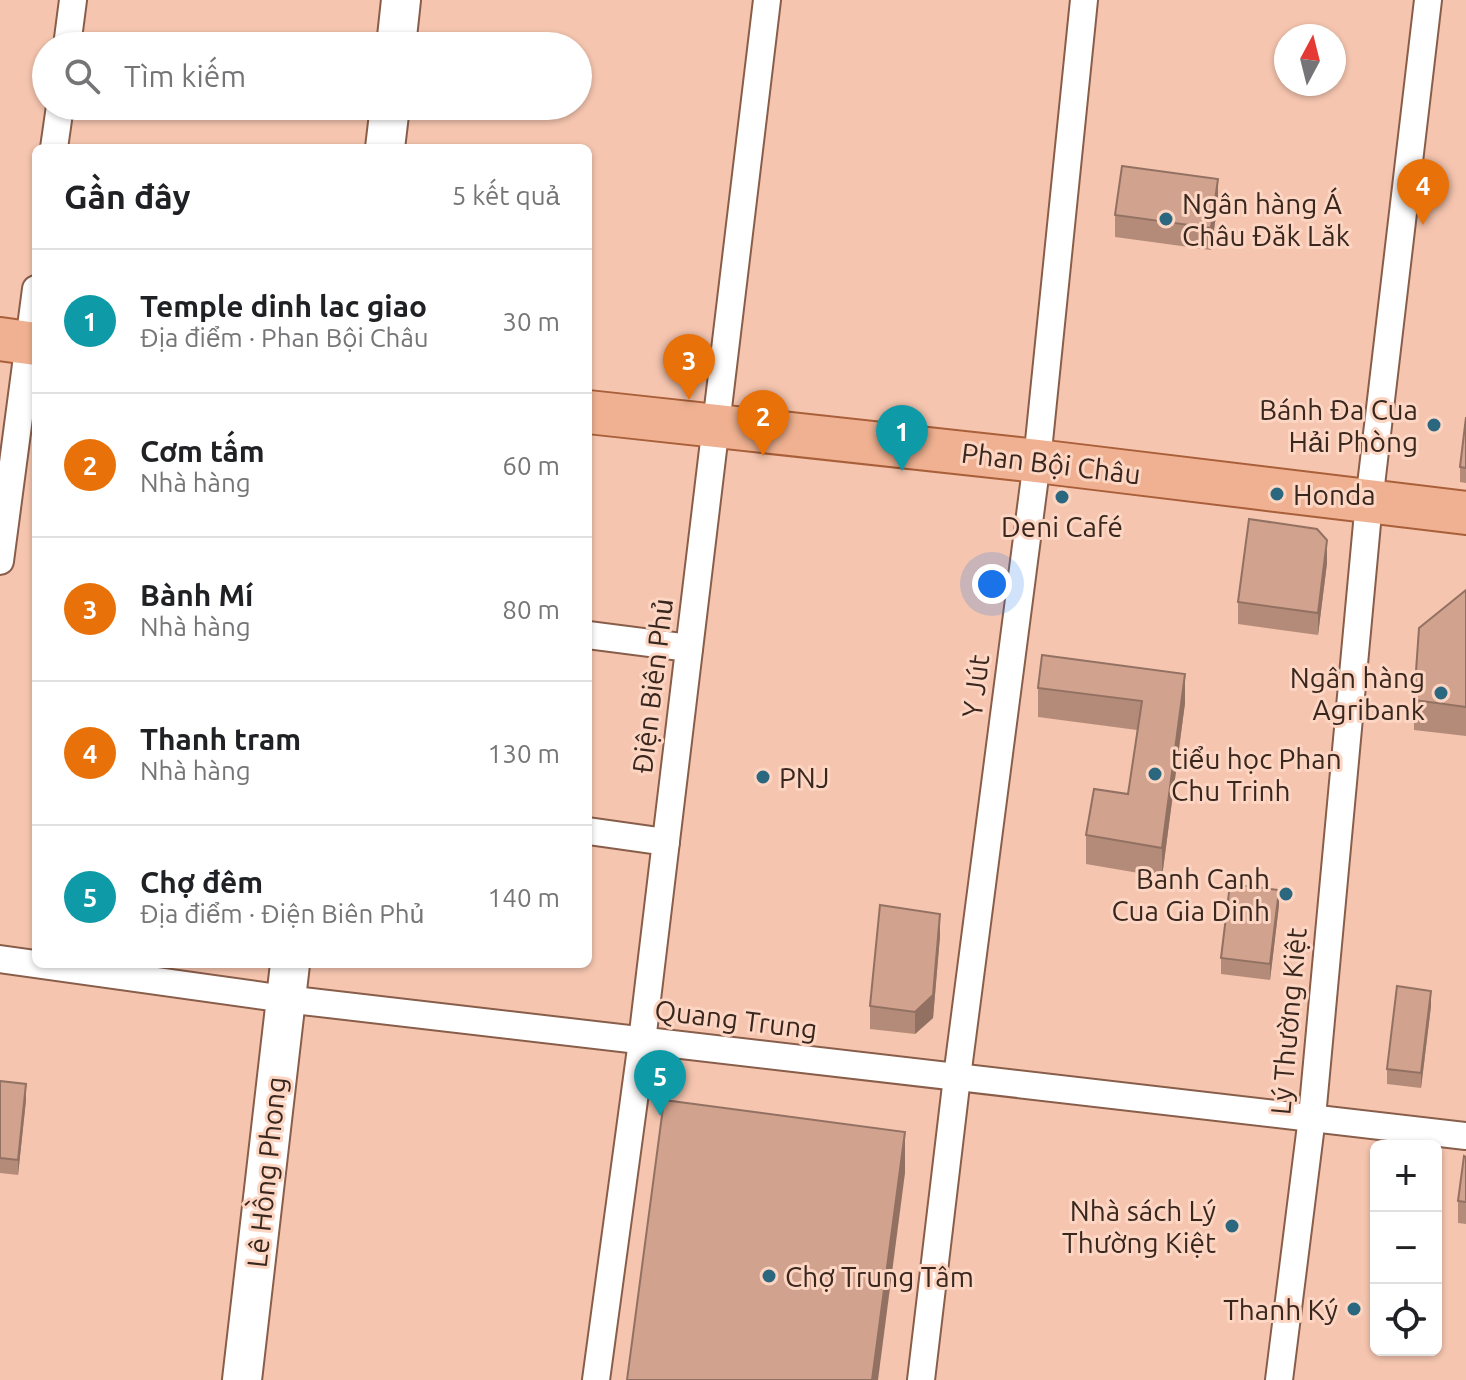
<!DOCTYPE html>
<html lang="vi">
<head>
<meta charset="utf-8">
<style>
	body { margin:0; font-family:Ubuntu,sans-serif; background:#f2f2f2; color:#202124 }
	.controls { position:absolute; right:24px; bottom:24px; display:grid; overflow:hidden; border-radius:12px; box-shadow:0 2px 6px #0004 }
	.controls button { width:72px; height:72px; display:grid; place-items:center; padding:0; border:0; border-bottom:2px solid #e0e0e0; background:#fff; color:#202124; font:40px sans-serif }
	.compass { position:absolute; left:1274px; top:24px; width:72px; height:72px; border-radius:50%; background:#fff; box-shadow:0 2px 6px #0004; rotate:7deg }
	.you { position:absolute; left:992px; top:584px; width:28px; height:28px; margin:-20px; border:6px solid #fff; border-radius:50%; background:#1a73e8; box-shadow:0 0 0 12px #1a73e833 }
	.badge { display:grid; place-items:center; width:52px; height:52px; border-radius:50%; background:#2b687f; color:#fff; font-size:26px; font-weight:700 }
	.pin { position:absolute; translate:-50% -66px; filter:drop-shadow(0 2px 4px #0008) }
	.pin::after { content:''; position:absolute; top:42px; width:28px; height:24px; background:inherit; clip-path:polygon(0 0,100% 0,50% 100%) }
	.list { margin:0; padding:0; list-style:none }
	h2 { display:flex; justify-content:space-between; align-items:center; height:104px; margin:0; padding:0 32px; font-size:34px }
	h2 small { font-size:26px; font-weight:400; color:#757577 }
	.list li { display:grid; grid-template-columns:52px 1fr auto; gap:24px; align-items:center; box-sizing:border-box; height:144px; padding:0 32px; border-top:2px solid #e0e0e0 }
	.list b { display:block; font-size:30px; white-space:nowrap }
	.list p { margin:0; font-size:26px; white-space:nowrap; color:#757577 }
	.list em { font-size:26px; font-style:normal; color:#757577 }
	.icon { flex:none; width:44px; height:44px; fill:none; stroke:currentColor; stroke-width:2; stroke-linecap:round; stroke-linejoin:round }
	.map { position:relative; flex:none; width:1466px; height:1380px; overflow:hidden }
	.search { position:absolute; background:#fff; box-shadow:0 2px 6px #0004; left:32px; top:32px; width:560px; height:88px; display:flex; align-items:center; gap:20px; box-sizing:border-box; padding:0 28px; border-radius:44px; color:#757577; font-size:30px }
	.panel { position:absolute; background:#fff; box-shadow:0 2px 6px #0004; left:32px; top:144px; width:560px; height:824px; border-radius:12px }
	.map>svg:first-child { display:block }
	.lines { fill:none; stroke-linecap:round; stroke-linejoin:round }
	.street-casing { stroke:#885e4a; stroke-width:30 }
	.secondary-casing { stroke:#885e4a; stroke-width:42 }
	.primary-casing { stroke:#a95f39; stroke-width:46 }
	.street { stroke:#fff; stroke-width:26 }
	.secondary { stroke:#fff; stroke-width:38 }
	.primary { stroke:#efb191; stroke-width:42 }
	.wall { fill:#b48b79 }
	.shaded-wall { fill:#927163 }
	.building { fill:#d1a28d; stroke:#927163; stroke-width:2 }
	.poi-dot { fill:#2b687f; stroke:#fcd5c3; stroke-width:3 }
	.labels { text-anchor:middle; dominant-baseline:central; stroke-width:6; stroke-linejoin:round; paint-order:stroke }
	.poi-label { font-size:28px; fill:#39271e; stroke:#fcd5c3; text-anchor:start }
	.street-label { font-size:28px; fill:#39271e; stroke:#fcd5c3 }
</style>
</head>
<body>
<div class="map">
<svg width="1466" height="1380" viewBox="0 0 1466 1380">
	<rect width="100%" height="100%" fill="#f5c5af"/>
	<g class="lines">
		<g class="street-casing">
			<g id="street">
				<path d="M67,46L73,0"/>
				<path d="M54,148L60,106"/>
				<path d="M0,561L36,289"/>
				<path d="M588,635L689,648"/>
				<path d="M588,831L666,842"/>
				<path d="M0,959L285,999L1466,1136"/>
				<path d="M596,1380L642,1041L767,0"/>
				<path d="M921,1380L957,1077L1037,461L1084,0"/>
				<path d="M1279,1380L1312,1117L1369,502L1428,0"/>
			</g>
		</g>
		<g class="secondary-casing">
			<g id="secondary">
				<path d="M396,46L401,0"/>
				<path d="M385,148L390,106"/>
				<path d="M242,1380L290,964"/>
			</g>
		</g>
		<g class="primary-casing">
			<g id="primary">
				<path d="M0,339L36,344"/>
				<path d="M588,412L1037,461L1466,513"/>
			</g>
		</g>
		<use href="#street" class="street"/>
		<use href="#secondary" class="secondary"/>
		<use href="#primary" class="primary"/>
	</g>
	<g class="wall">
		<path d="M1218,202L1211,250L1115,237V215Z"/>
		<path d="M1466,417V483L1460,482V467Z"/>
		<path d="M1327,563L1318,635L1238,624V602Z"/>
		<path d="M1466,590V736L1414,730V700Z"/>
		<path d="M1038,688L1185,703L1162,877L1086,864V835L1128,794L1137,730L1038,717Z"/>
		<path d="M1279,905L1270,980L1221,974V958Z"/>
		<path d="M940,936L933,1018L915,1034L870,1029V1006Z"/>
		<path d="M1431,1006L1421,1088L1387,1084V1069Z"/>
		<path d="M0,1081L26,1100L18,1175L0,1173Z"/>
		<path d="M1466,1157V1224L1458,1223V1201Z"/>
	</g>
	<g class="shaded-wall">
		<path d="M1218,179V202L1211,250V228Z"/>
		<path d="M1327,540V563L1318,635V613Z"/>
		<path d="M1185,674V703L1162,877V848Z"/>
		<path d="M1279,890V905L1270,980V964Z"/>
		<path d="M940,914V936L933,1018L915,1034V1012Z"/>
		<path d="M1431,991V1006L1421,1088V1073Z"/>
		<path d="M26,1084V1100L18,1175V1160Z"/>
		<path d="M905,1132V1173L878,1380H872Z"/>
	</g>
	<g class="building">
		<path d="M1122,166L1218,179L1211,228L1115,215Z"/>
		<path d="M1466,417V468L1460,467Z"/>
		<path d="M1249,519L1317,529L1327,540L1318,613L1238,602Z"/>
		<path d="M1466,590V707L1414,700L1419,628Z"/>
		<path d="M1042,655L1185,674L1162,848L1086,835L1094,789L1128,794L1142,701L1038,688Z"/>
		<path d="M1230,884L1279,890L1270,964L1221,958Z"/>
		<path d="M880,905L940,914L933,995L915,1012L870,1006Z"/>
		<path d="M1397,986L1431,991L1421,1073L1387,1069Z"/>
		<path d="M0,1081L26,1084L18,1160L0,1158Z"/>
		<path d="M664,1100L905,1132L872,1380H627Z"/>
		<path d="M1464,1156L1466,1157V1202L1458,1201Z"/>
	</g>
	<g class="poi-dot">
		<circle cx="1166" cy="219" r="8"/>
		<circle cx="1434" cy="425" r="8"/>
		<circle cx="1277" cy="494" r="8"/>
		<circle cx="1062" cy="497" r="8"/>
		<circle cx="1441" cy="693" r="8"/>
		<circle cx="1155" cy="774" r="8"/>
		<circle cx="763" cy="777" r="8"/>
		<circle cx="1286" cy="894" r="8"/>
		<circle cx="1232" cy="1226" r="8"/>
		<circle cx="769" cy="1276" r="8"/>
		<circle cx="1354" cy="1309" r="8"/>
	</g>
	<g class="labels">
		<g class="poi-label">
			<text x="1182" y="203">Ngân hàng Á<tspan x="1182" dy="32">Châu Đăk Lăk</tspan></text>
			<text x="1418" y="409" text-anchor="end">Bánh Đa Cua<tspan x="1418" dy="32">Hải Phòng</tspan></text>
			<text x="1293" y="494">Honda</text>
			<text x="1062" y="526" text-anchor="middle">Deni Café</text>
			<text x="1425" y="677" text-anchor="end">Ngân hàng<tspan x="1425" dy="32">Agribank</tspan></text>
			<text x="1171" y="758">tiểu học Phan<tspan x="1171" dy="32">Chu Trinh</tspan></text>
			<text x="779" y="777">PNJ</text>
			<text x="1270" y="878" text-anchor="end">Banh Canh<tspan x="1270" dy="32">Cua Gia Dinh</tspan></text>
			<text x="1216" y="1210" text-anchor="end">Nhà sách Lý<tspan x="1216" dy="32">Thường Kiệt</tspan></text>
			<text x="785" y="1276">Chợ Trung Tâm</text>
			<text x="1338" y="1309" text-anchor="end">Thanh Ký</text>
		</g>
		<g class="street-label">
			<text transform="translate(1051 463) rotate(7)">Phan Bội Châu</text>
			<text transform="translate(652 686) rotate(-83)">Điện Biên Phủ</text>
			<text transform="translate(975 686) rotate(-83)">Y Jút</text>
			<text transform="translate(736 1019) rotate(7)">Quang Trung</text>
			<text transform="translate(1288 1021) rotate(-85)">Lý Thường Kiệt</text>
			<text transform="translate(266 1172) rotate(-84)">Lê Hồng Phong</text>
		</g>
	</g>
</svg>
<div class="controls">
<button>+</button>
<button>−</button>
<button><svg class="icon" aria-label="locate" viewBox="0 0 24 24"><circle cx="12" cy="12" r="6"/><path d="M12 2v4M12 18v4M2 12h4M18 12h4"/></svg></button>
</div>
<svg class="compass" viewBox="-18 -18 36 36"><path d="M0-13l5 13h-10z" fill="#e53935"/><path d="M0 13l5-13h-10z" fill="#757577"/></svg>
<div class="you"></div>
<div class="pin badge" style="left:902px;top:471px;background:#0f9aa8">1</div>
<div class="pin badge" style="left:763px;top:456px;background:#e8710a">2</div>
<div class="pin badge" style="left:689px;top:400px;background:#e8710a">3</div>
<div class="pin badge" style="left:1423px;top:225px;background:#e8710a">4</div>
<div class="pin badge" style="left:660px;top:1116px;background:#0f9aa8">5</div>
<div class="search"><svg class="icon" aria-label="search" viewBox="0 0 24 24"><circle cx="10" cy="10" r="6"/><path d="M15 15l6 6"/></svg>Tìm kiếm</div>
<section class="panel">
<h2>Gần đây<small>5 kết quả</small></h2>
<ul class="list">
<li><span class="badge" style="background:#0f9aa8">1</span><div><b>Temple dinh lac giao</b><p>Địa điểm · Phan Bội Châu</p></div><em>30 m</em></li>
<li><span class="badge" style="background:#e8710a">2</span><div><b>Cơm tấm</b><p>Nhà hàng</p></div><em>60 m</em></li>
<li><span class="badge" style="background:#e8710a">3</span><div><b>Bành Mí</b><p>Nhà hàng</p></div><em>80 m</em></li>
<li><span class="badge" style="background:#e8710a">4</span><div><b>Thanh tram</b><p>Nhà hàng</p></div><em>130 m</em></li>
<li><span class="badge" style="background:#0f9aa8">5</span><div><b>Chợ đêm</b><p>Địa điểm · Điện Biên Phủ</p></div><em>140 m</em></li>
</ul>
</section>
</div>
</body>
</html>
